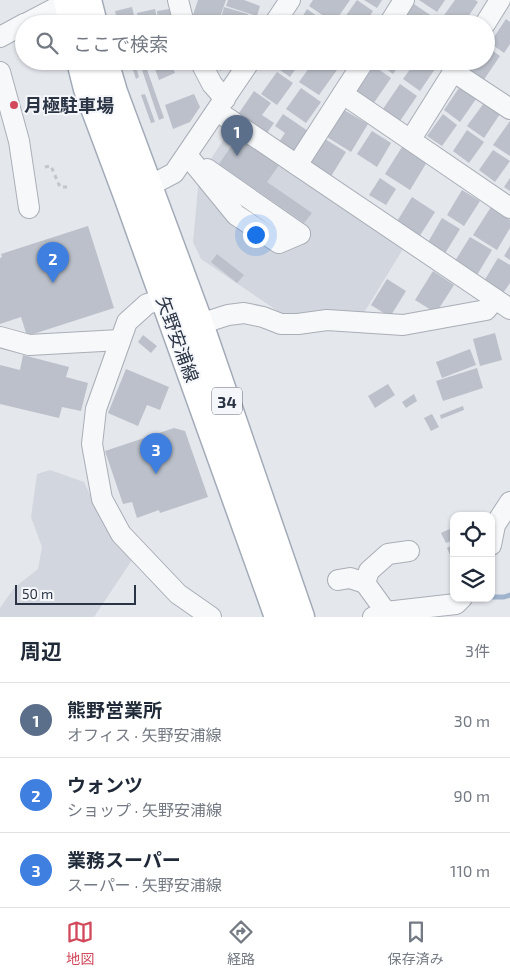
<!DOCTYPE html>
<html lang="ja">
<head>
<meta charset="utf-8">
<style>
	body { margin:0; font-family:"Exo 2","Noto Sans JP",sans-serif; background:#f2f2f3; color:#1f2937 }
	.controls { position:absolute; right:15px; bottom:15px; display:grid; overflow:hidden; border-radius:10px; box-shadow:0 1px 4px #0004 }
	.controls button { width:45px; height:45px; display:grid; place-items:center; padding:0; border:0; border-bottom:1px solid #e0e1e3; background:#fff; color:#1f2937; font:25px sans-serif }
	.scale { position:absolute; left:15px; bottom:12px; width:121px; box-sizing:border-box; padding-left:5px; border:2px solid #2b3445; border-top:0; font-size:14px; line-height:18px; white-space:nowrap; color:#2b3445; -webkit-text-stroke:4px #f4f6f9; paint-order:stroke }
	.you { position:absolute; left:255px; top:234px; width:18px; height:18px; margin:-12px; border:4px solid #fff; border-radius:50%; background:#1a73e8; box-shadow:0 0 0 8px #1a73e833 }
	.badge { display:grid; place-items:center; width:32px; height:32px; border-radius:50%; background:#d1495b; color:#fff; font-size:16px; font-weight:700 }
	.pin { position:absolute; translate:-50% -41px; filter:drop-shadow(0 1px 2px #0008) }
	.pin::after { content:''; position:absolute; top:26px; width:18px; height:15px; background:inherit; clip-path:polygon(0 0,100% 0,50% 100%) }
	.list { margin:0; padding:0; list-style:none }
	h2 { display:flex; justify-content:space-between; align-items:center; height:65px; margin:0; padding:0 20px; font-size:21px }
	h2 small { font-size:16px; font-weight:400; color:#747a83 }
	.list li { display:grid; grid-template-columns:32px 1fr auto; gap:15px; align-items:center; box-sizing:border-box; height:75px; padding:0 20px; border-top:1px solid #e0e1e3 }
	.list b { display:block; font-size:19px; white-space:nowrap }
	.list p { margin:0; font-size:16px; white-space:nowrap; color:#747a83 }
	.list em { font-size:16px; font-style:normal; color:#747a83 }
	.icon { flex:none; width:28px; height:28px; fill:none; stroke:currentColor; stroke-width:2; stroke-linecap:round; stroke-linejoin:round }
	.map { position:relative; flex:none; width:510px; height:617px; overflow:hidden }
	.search { position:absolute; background:#fff; box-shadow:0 1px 4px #0004; left:15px; right:15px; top:15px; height:55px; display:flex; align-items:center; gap:12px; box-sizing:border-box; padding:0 18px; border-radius:28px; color:#747a83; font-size:19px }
	.sheet { height:290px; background:#fff }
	nav { display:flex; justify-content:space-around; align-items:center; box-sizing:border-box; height:70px; border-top:1px solid #e0e1e3; background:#fff; font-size:14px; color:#747a83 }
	nav a { display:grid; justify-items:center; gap:2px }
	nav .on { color:#d1495b }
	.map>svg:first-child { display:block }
	.built { fill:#d2d6de }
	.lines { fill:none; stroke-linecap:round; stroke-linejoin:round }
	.stream { stroke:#9fb4cc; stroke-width:5 }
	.building { fill:#bbc0ca }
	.minor-casing { stroke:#a9aeb7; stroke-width:22 }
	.major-casing { stroke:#a3abb8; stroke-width:29 }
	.path { stroke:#c2c5cb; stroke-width:3; stroke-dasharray:4 4; stroke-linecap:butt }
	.minor { stroke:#f7f8fa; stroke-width:20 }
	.major { stroke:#fff; stroke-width:26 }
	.poi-dot { fill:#d1495b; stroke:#f4f6f9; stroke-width:2 }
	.labels { text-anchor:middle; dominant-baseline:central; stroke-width:4; stroke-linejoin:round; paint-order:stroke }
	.shield { fill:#f4f6f9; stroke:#676e7b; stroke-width:1 }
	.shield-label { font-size:16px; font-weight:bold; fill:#2b3445 }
	.poi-label { font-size:18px; font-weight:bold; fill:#2b3445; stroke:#f4f6f9; text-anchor:start }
	.street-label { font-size:18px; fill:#2b3445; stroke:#f4f6f9 }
</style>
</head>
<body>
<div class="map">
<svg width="510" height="617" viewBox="0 0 510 617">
	<rect width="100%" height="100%" fill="#e4e7ec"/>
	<g class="built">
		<path d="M228,133L238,134L406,244L362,316L288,318L201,259L193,242L199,177Z"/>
		<path d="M50,470L84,482L104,525L132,560L94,617H0V608L14,588L38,569L42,547L31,517L37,474Z"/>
	</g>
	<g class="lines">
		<path class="stream" d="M491,597H504L510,595"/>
	</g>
	<g class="building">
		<path d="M198,0H226L218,23L193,15Z"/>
		<path d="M228,0H244L260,6L257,16L226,6Z"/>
		<path d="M313,0H350L334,23L309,6Z"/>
		<path d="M357,0L373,11L365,24H340Z"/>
		<path d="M364,0H382L377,8Z"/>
		<path d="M419,0H445L437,12Z"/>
		<path d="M455,0H475L478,2L463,24H451L442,18Z"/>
		<path d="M414,4L433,17L428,24H401Z"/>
		<path d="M132,7L136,24H118L115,11Z"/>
		<path d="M224,7L248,14L245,24L222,23L223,20L221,19Z"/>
		<path d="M175,8L177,22L159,24L157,11Z"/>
		<path d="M155,9L158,24H139L137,13Z"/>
		<path d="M307,9L328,24H298Z"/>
		<path d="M440,18L449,24H436Z"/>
		<path d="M506,19L510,22V44L504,53L490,43Z"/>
		<path d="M486,46L500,56L483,81L468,70L474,61H486Z"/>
		<path d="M130,61H134L139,77L136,79Z"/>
		<path d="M139,61H144L164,118L159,120Z"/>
		<path d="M152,61H170L175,73L159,80Z"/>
		<path d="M213,61H228L221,71L211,64Z"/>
		<path d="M273,61H301L290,77L271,64Z"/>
		<path d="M314,61H324L337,70L319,95L299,82Z"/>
		<path d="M375,61H402L393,74Z"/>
		<path d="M416,61H429L437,66L420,91L403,79Z"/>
		<path d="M374,66L391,78L371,107L353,96Z"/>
		<path d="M277,72L293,83L277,105L261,94Z"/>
		<path d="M400,84L417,96L400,121L383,109Z"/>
		<path d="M301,88L321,102L306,123L286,109Z"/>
		<path d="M459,88L476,99L460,122L444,110Z"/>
		<path d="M254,91L271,103L262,115L274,123L265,136L243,121L246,117L239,113Z"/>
		<path d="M145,94L155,122L151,123L141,95Z"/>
		<path d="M194,94L200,107L190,122L173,129L165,105Z"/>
		<path d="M484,103L500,114L484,138L467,126Z"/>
		<path d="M344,110L368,124L351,152L327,137Z"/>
		<path d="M283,114L311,133L295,157L277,145L285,133L275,126Z"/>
		<path d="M443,114L457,125L442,146L427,136Z"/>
		<path d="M510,121V156L493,145Z"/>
		<path d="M467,130L484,142L469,163L453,151Z"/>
		<path d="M372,131L391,143L377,167L357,154Z"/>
		<path d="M238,136L279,165L267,182L312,213L304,223L219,164Z"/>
		<path d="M325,139L346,152L330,178L309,165Z"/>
		<path d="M402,147L427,162L410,190L385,174Z"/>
		<path d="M493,150L510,161L495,182L479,170Z"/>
		<path d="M380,178L396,189L386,205L369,195Z"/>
		<path d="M510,178V191L504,187Z"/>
		<path d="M462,190L480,201L464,226L447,215Z"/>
		<path d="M412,197L435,212L419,237L396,223Z"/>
		<path d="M491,207L510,220V228L497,250L473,235Z"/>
		<path d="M442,218L460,229L444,255L427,244Z"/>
		<path d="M88,226L114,308L27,336L21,317L0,324V258L2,257L1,254Z"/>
		<path d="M470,237L492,250L477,275L455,261Z"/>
		<path d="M510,246V260L504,256Z"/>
		<path d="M217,254L244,275L237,283L211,262Z"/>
		<path d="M498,258L510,265V283L503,293L484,281Z"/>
		<path d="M433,271L454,285L436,313L415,300Z"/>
		<path d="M387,279L406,291L390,317L371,305Z"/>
		<path d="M495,333L502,360L480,366L473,339Z"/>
		<path d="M143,335L157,346L151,353L138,342Z"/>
		<path d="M470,349L476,365L442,378L436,362Z"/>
		<path d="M23,355L69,367L66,377L88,383L81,411L62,407L59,418L0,404V365L20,370Z"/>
		<path d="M477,368L483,388L443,401L436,381Z"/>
		<path d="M126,369L169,387L160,410L147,405L138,426L108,413Z"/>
		<path d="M388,384L395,395L375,408L368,396Z"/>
		<path d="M414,394L417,401L406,408L402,402Z"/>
		<path d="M463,406L464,410L441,419L440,415Z"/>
		<path d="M432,414L439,427L431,431L424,418Z"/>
		<path d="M174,428L185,431L208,497L160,513L159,510L137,518L132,502L123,504L105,451Z"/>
		<path d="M454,527V540L446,543L441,533Z"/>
		<path d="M454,544V558L452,559L447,548Z"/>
	</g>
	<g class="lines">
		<g class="minor-casing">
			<g id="minor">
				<path d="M178,0L184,24"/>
				<path d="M25,24L67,2"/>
				<path d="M274,24L290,0"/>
				<path d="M389,24L404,0"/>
				<path d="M485,24L500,0"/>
				<path d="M0,37L24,24"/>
				<path d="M200,61L212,84L225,99"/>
				<path d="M0,72L19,141L29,208"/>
				<path d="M454,72L510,109"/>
				<path d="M343,94L510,208"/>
				<path d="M217,111L510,309"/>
				<path d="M411,139L460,61"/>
				<path d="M187,155L236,215L279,243L300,234"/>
				<path d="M297,165L364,61"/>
				<path d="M207,169L300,234"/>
				<path d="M136,193L174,173L250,61"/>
				<path d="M164,299L147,304L127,322L96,409L92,444L102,499L121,534L178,594L211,617"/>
				<path d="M200,324L228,315L244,313L263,317L281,324H298L327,320L403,325L486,310L495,299"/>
				<path d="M0,337L29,345L120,340"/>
				<path d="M491,545L495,525L510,502"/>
				<path d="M338,580L350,578L365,583"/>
				<path d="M373,617L386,612L456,604L462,598"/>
				<path d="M386,617V612L365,583L369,571L388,554L409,551"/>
			</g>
		</g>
		<g class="major-casing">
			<g id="major">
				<path d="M67,0L72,24"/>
				<path d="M88,0L94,24"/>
				<path d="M80,61L87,89L127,196L278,617"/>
				<path d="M105,61L114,92L200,324L301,617"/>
			</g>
		</g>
		<path class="path" d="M45,167L51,166L60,187H67"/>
		<use href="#minor" class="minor"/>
		<use href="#major" class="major"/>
	</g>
	<circle class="poi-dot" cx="14" cy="105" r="5"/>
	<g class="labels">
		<rect class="shield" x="212" y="387.5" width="30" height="27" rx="4"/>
		<g class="shield-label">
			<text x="227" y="401">34</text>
		</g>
		<g class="poi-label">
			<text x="24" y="105">月極駐車場</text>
		</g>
		<g class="street-label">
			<text transform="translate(178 339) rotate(70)">矢野安浦線</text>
		</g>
	</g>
</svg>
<div class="controls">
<button><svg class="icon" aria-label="locate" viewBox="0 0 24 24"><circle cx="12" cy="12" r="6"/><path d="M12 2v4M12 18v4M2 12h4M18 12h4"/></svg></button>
<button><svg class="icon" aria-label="layers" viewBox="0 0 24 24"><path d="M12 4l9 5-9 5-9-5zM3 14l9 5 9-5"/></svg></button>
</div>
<div class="scale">50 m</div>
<div class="you"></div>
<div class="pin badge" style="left:237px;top:156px;background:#5c6f8a">1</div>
<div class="pin badge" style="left:53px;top:283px;background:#3f7fe0">2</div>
<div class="pin badge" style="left:156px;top:474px;background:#3f7fe0">3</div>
<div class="search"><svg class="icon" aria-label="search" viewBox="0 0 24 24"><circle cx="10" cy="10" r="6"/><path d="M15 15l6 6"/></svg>ここで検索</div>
</div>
<section class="sheet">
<h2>周辺<small>3件</small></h2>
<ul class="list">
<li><span class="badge" style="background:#5c6f8a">1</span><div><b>熊野営業所</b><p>オフィス · 矢野安浦線</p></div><em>30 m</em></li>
<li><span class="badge" style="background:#3f7fe0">2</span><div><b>ウォンツ</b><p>ショップ · 矢野安浦線</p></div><em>90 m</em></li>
<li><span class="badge" style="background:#3f7fe0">3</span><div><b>業務スーパー</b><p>スーパー · 矢野安浦線</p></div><em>110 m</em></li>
</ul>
</section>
<nav>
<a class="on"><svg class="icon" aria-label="map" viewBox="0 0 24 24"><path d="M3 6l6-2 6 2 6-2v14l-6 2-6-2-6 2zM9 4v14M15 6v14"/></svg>地図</a>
<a><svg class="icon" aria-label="directions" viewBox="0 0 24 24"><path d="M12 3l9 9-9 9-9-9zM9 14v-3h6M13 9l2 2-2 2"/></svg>経路</a>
<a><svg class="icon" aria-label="saved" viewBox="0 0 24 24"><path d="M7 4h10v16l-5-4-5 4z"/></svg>保存済み</a>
</nav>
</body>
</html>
